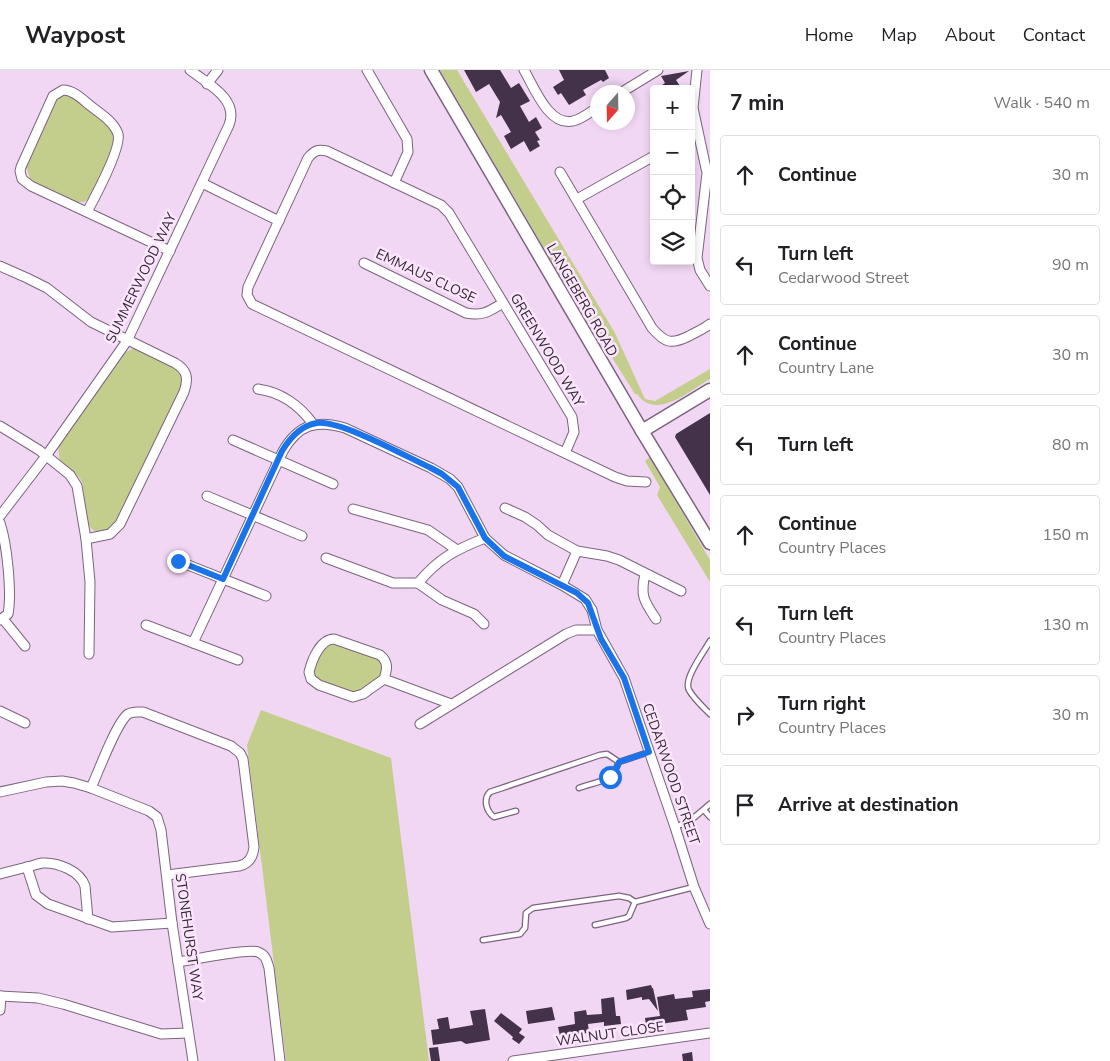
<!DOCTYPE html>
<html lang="en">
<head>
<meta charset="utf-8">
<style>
	body { margin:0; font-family:"Nunito Sans",sans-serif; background:#f2f2f2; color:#202124 }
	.controls { position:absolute; right:15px; top:15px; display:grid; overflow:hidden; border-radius:5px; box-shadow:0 2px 8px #0003 }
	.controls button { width:45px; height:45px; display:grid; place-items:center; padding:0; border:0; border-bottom:1px solid #e0e0e0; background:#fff; color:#202124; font:25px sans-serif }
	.compass { position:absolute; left:590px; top:15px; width:45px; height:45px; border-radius:50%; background:#fff; box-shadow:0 2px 8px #0003; rotate:200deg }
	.stop { position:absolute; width:15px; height:15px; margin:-11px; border:4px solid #1a73e8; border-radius:50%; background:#fff }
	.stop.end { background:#1a73e8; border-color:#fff; box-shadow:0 1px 5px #0008 }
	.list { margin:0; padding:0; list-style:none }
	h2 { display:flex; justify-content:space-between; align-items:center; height:65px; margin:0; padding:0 20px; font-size:21px }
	h2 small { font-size:16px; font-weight:400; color:#757577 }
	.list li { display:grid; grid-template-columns:32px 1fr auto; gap:15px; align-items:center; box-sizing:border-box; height:80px; margin:0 10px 10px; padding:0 10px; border:1px solid #e0e0e0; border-radius:5px }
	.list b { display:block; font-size:19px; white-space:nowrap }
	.list p { margin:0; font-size:16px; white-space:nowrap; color:#757577 }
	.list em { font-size:16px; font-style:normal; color:#757577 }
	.icon { flex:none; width:28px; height:28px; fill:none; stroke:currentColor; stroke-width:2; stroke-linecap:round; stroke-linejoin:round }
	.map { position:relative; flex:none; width:710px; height:991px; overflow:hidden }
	header { display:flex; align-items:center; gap:30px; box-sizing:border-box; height:70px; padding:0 25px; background:#fff; border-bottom:1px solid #e0e0e0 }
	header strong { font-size:24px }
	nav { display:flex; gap:28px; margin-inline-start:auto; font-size:18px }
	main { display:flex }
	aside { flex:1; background:#fff }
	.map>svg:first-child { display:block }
	.green { fill:#c4ce8c }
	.building { fill:#43324a }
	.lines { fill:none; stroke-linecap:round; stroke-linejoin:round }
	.lane-casing { stroke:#7b647d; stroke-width:7 }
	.street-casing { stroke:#7b647d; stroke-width:11 }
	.secondary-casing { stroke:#7b647d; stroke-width:15 }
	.lane { stroke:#fff; stroke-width:4.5 }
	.street { stroke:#fff; stroke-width:9 }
	.secondary { stroke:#fff; stroke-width:12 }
	.route { stroke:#1a73e8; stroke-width:6 }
	.labels { text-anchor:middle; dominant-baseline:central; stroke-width:5; stroke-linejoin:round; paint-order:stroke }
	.street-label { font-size:14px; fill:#332934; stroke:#fce6fe }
</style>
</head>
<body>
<header>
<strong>Waypost</strong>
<nav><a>Home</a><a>Map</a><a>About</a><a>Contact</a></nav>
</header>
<main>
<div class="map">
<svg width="710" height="991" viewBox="0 0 710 991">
	<rect width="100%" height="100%" fill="#f2d7f4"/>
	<g class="green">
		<path d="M440,0H457L615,263L645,329L655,331L710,299V309C689,321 656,351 637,324H635L552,192Z"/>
		<path d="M61,24H68L109,56L114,62V76L90,127L84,132H75L31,111L26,97L58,28Z"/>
		<path d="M135,278L181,300L183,312L117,453C112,458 110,460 103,461C81,467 86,427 82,412L79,407L60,392L58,376L126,282Z"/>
		<path d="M650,387L710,490V512L657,425L660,417L645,391Z"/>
		<path d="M332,572L380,588L384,593L381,606L359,623H353L315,608L313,602L314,599L325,576Z"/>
		<path d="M261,640L391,688L429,991H286L247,675Z"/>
	</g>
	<g class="building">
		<path d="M464,0H500L511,18L519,13L530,31L520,36L529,52L536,47L542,58L535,62L540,70L537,71L540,76L530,82L524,71L511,79L504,66L511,62L501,45L496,48L500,32L489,14L476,22Z"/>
		<path d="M559,0H605L609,8L603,12L601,10L583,20L586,25L569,35L561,23L558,25L553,17L564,10Z"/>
		<path d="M689,1L676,10L682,19H656L665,13L661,6Z"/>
		<path d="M710,343V425L675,367L676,364Z"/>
		<path d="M651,915L652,918H653L658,941L649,929L642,930V927L627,930L626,920Z"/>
		<path d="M710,919V931L705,932L706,937L686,940L688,950L646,956L645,948L660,946L657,927L674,924L675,929L693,927L692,921Z"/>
		<path d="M614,927L616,946H620L621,954L604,956V952L588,954L589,963L560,966L558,957L575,954L574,942L586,940L587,945L602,944L601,929Z"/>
		<path d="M552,937L555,950L528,954L526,941Z"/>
		<path d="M485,939L490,970L466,974L461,971L433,975L431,960L439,959L437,949L448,947L450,959L473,955L470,941Z"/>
		<path d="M501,943L522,959L519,963L525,967L519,974L512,969L513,967L494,951Z"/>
		<path d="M438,977L440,991H431L429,978Z"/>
		<path d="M692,982L693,991H683L682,984Z"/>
	</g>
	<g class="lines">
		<g class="lane-casing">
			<g id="lane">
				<path d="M710,571C704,582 683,609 689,620C694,629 703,637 710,644"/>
				<path d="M579,718C598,711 611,713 619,692"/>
				<path d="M704,740L710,747"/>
				<path d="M516,741L494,747C486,741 483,729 490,722L600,685L607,684L619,692L649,682"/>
				<path d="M675,757L690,751L710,734"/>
				<path d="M595,855L626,848L629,846L635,832"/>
				<path d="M483,870L520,864L525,858L526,843L533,838L619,826L629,828L635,832L694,817"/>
			</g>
		</g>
		<g class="street-casing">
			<g id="street">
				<path d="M367,0L407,69L408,82L394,113"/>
				<path d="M524,0C534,17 549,57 573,51C582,49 590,42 598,37"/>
				<path d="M697,0L693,38L707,103L697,188L700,200L710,216"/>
				<path d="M207,14L218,0"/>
				<path d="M622,22L658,0"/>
				<path d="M560,102L652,258C665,273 671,275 689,266C696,262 704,259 710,254"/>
				<path d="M202,113L279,151"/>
				<path d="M577,129L654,86"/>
				<path d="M87,142C94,129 122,77 118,64C114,52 101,44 92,37C83,30 74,20 63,20L53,26L21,97L20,101L22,109L31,116L170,181"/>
				<path d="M364,193L466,243C483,246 488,242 503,233"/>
				<path d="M0,196L27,208L47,218L91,252L175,293C187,300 189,308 184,322L120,454L110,464L86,469"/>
				<path d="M258,319C281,322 300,336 313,354"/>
				<path d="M0,356L39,380L70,405L77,416L86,469L90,512L89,584"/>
				<path d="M233,370L333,414"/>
				<path d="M565,383L574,362L572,347L449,143L441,135L327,81C317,79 314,81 308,88L248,217L247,225L252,234L615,407L627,411L646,412"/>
				<path d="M207,426L302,466"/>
				<path d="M505,438L525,447L537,455L548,465L577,481L607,486L619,490L681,521"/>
				<path d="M353,439L428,460L457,480"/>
				<path d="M0,446L46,386L127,271L229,55C239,29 208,14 190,0"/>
				<path d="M0,453C7,474 12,523 8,544L0,550"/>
				<path d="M326,488L393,513H418C439,488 455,480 485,468"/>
				<path d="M178,491L266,526"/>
				<path d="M645,504C640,526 644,531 656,549"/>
				<path d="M418,513L442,530L474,544L484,554"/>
				<path d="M562,515L577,481"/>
				<path d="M3,549L25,576"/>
				<path d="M146,555L238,590"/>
				<path d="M193,573L283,381C298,355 316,349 345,358L431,398L450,409L458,417L485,468L504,485L562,515L585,529L592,540L597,560"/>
				<path d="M384,609L363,624L353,627L319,615L311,609L309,602C312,590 320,569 334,569L380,585C389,592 387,600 384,609L451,634"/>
				<path d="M0,641L25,653"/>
				<path d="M420,654L566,564L576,560H597L624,608L675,757L694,817L710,854"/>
				<path d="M91,718C98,703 116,653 128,644C133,641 137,642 143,642L231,676L240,683L243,689L254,777C253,787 249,794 239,796L167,805"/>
				<path d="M0,722L46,712L62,711L74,713L91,718L149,741L157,747L161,760L172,853L193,991"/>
				<path d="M27,797C32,796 37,794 42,793C58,792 80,801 85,816L88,849"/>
				<path d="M0,804L27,797L36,825L48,834L112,857L172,853"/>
				<path d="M178,892C193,890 247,878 258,882C266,885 267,891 269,898L280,991"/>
				<path d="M0,926L38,928L63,934L161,964L188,963"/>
				<path d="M0,940L1,926"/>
				<path d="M513,991L710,963"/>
			</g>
		</g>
		<g class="secondary-casing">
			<g id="secondary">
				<path d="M431,0L642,361L710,473"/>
				<path d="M642,361L710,320"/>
			</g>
		</g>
		<use href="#lane" class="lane"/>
		<use href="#street" class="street"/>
		<use href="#secondary" class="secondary"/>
	</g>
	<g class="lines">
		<path class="route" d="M178,491L223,509L282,381C290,368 302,355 317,353C341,350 407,387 431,398L442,404L458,417L485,468L504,486L577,523L588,533L601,569L624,608L649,682L619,692L615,702L610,707"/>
	</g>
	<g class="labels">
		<g class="street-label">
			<text transform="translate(426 206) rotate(25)">EMMAUS CLOSE</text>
			<text transform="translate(141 208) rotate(-64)">SUMMERWOOD WAY</text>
			<text transform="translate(582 230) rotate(60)">LANGEBERG ROAD</text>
			<text transform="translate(547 280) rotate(59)">GREENWOOD WAY</text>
			<text transform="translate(671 704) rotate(71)">CEDARWOOD STREET</text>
			<text transform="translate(189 867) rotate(82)">STONEHURST WAY</text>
			<text transform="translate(610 964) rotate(-8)">WALNUT CLOSE</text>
		</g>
	</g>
</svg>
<div class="controls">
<button>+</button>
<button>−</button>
<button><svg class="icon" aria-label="locate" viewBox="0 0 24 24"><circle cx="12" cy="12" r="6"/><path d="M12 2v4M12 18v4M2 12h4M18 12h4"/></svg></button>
<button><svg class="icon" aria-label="layers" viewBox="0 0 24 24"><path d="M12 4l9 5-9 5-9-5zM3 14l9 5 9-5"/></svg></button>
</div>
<svg class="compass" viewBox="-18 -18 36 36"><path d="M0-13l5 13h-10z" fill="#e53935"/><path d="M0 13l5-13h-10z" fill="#757577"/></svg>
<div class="stop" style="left:610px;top:707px"></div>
<div class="stop end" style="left:178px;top:491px"></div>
</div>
<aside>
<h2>7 min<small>Walk · 540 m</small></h2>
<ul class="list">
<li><svg class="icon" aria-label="ahead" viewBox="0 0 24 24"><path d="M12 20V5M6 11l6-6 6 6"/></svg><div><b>Continue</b></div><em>30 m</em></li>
<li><svg class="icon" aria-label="left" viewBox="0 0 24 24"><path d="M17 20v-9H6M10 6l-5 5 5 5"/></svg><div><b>Turn left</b><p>Cedarwood Street</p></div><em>90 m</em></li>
<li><svg class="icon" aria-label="ahead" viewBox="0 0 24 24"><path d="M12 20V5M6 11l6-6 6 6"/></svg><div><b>Continue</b><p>Country Lane</p></div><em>30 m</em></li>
<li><svg class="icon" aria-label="left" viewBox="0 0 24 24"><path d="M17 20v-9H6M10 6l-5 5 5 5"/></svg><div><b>Turn left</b></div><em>80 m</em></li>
<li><svg class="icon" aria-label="ahead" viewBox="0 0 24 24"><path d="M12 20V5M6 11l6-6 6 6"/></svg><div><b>Continue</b><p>Country Places</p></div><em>150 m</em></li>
<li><svg class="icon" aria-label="left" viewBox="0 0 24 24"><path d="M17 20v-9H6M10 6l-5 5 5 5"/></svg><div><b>Turn left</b><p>Country Places</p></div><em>130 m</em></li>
<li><svg class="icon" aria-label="right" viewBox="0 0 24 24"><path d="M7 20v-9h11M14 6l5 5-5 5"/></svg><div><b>Turn right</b><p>Country Places</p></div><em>30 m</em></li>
<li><svg class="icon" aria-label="arrive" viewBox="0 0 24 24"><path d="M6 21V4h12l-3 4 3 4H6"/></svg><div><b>Arrive at destination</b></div></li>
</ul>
</aside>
</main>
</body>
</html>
